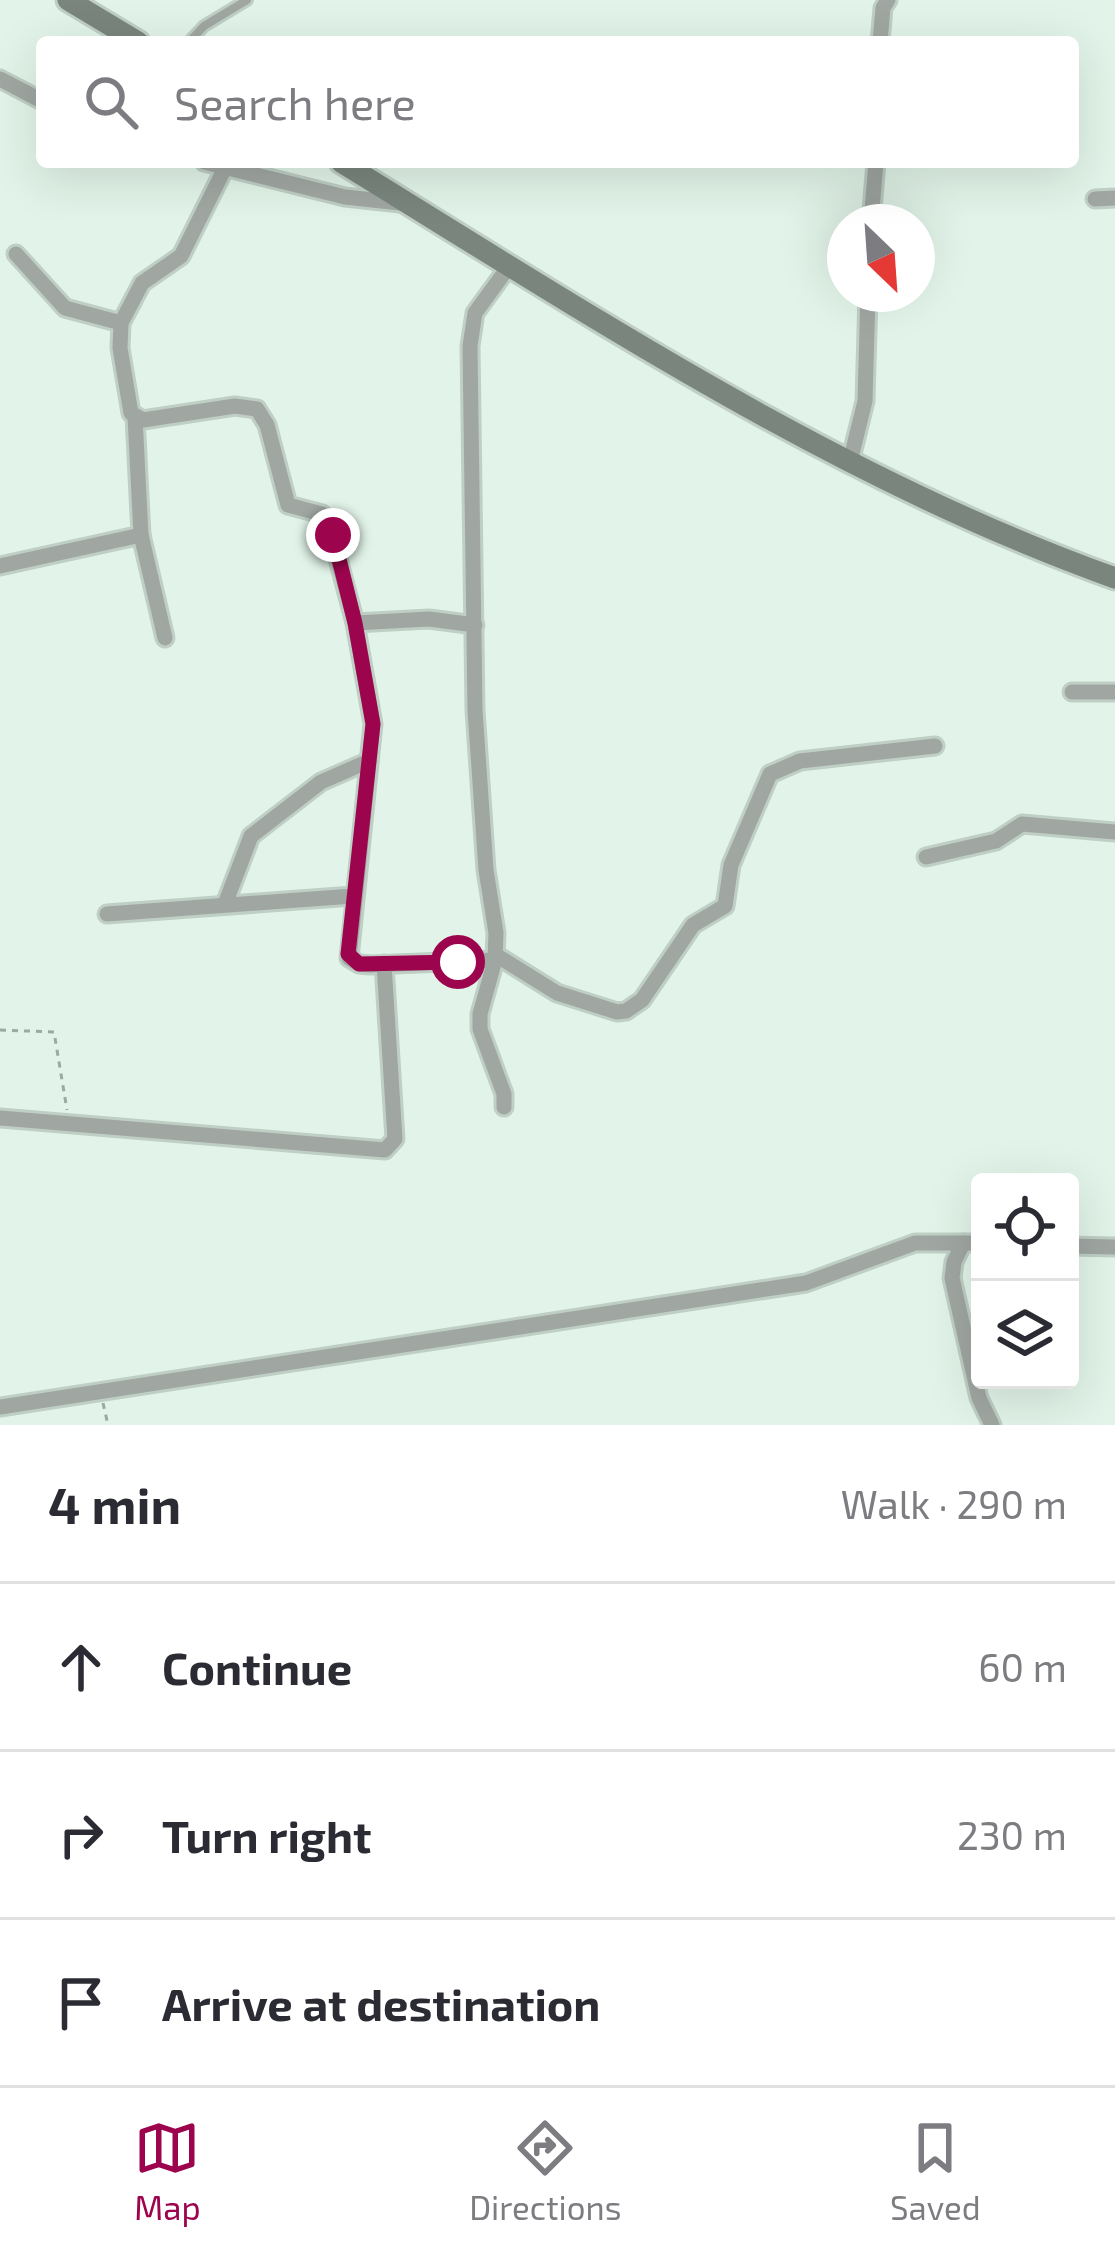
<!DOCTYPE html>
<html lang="en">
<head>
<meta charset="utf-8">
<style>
	body { margin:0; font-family:"Exo 2",sans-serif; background:#f2f2f3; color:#2b2b33 }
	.controls { position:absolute; right:36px; bottom:36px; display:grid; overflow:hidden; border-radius:12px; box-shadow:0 12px 48px #0002 }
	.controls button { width:108px; height:108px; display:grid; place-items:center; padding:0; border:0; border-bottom:3px solid #e1e1e2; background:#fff; color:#2b2b33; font:60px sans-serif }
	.compass { position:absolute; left:827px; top:204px; width:108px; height:108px; border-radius:50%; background:#fff; box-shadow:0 12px 48px #0002; rotate:155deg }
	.stop { position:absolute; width:36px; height:36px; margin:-27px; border:9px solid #9d044e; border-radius:50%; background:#fff }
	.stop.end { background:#9d044e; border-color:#fff; box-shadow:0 3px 12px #0008 }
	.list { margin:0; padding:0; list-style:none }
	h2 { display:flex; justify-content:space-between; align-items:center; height:156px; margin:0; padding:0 48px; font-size:51px }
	h2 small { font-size:39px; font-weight:400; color:#7c7c81 }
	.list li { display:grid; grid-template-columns:78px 1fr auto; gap:36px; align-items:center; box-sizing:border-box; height:168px; padding:0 48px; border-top:3px solid #e1e1e2 }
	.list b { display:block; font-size:45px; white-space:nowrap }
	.list em { font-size:39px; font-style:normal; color:#7c7c81 }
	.icon { flex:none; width:66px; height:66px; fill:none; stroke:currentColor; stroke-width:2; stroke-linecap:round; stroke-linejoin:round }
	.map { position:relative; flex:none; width:1115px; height:1425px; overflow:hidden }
	.search { position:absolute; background:#fff; box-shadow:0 12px 48px #0002; left:36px; right:36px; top:36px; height:132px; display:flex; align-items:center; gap:30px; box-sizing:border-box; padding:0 42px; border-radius:12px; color:#7c7c81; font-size:45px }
	.sheet { height:660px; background:#fff }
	nav { display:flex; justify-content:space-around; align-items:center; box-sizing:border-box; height:168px; border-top:3px solid #e1e1e2; background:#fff; font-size:33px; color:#7c7c81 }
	nav a { display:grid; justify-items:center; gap:6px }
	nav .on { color:#9d044e }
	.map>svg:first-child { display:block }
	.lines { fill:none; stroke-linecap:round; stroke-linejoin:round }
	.service-casing { stroke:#bfcfc5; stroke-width:14 }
	.minor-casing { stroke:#bfcfc5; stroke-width:21 }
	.secondary-casing { stroke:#bfcfc5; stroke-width:27 }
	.path { stroke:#9ca9a1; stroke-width:3; stroke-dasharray:6 6; stroke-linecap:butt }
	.service { stroke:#a0a7a3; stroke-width:8 }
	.minor { stroke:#a0a7a3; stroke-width:15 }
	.secondary { stroke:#7a857e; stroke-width:21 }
	.route { stroke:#9d044e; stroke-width:15 }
</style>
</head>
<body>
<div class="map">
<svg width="1115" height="1425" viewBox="0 0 1115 1425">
	<rect width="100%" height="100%" fill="#e2f4e9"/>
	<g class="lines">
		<g class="service-casing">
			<path id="service" d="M189,42L204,26L247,0"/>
		</g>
		<g class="minor-casing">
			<g id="minor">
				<path d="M880,42L883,8L888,0"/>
				<path d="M0,79L42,101"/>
				<path d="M204,162L345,197L400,203"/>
				<path d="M225,168L181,256L142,283L121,323L120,348L131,413L143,420L235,406L257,409L267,425L288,505L322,514L328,521L355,623L373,724L349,958L359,964L370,965L495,960"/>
				<path d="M1095,199L1115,198"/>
				<path d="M871,222L876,162"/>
				<path d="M16,254L65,308L121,323"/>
				<path d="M850,462L865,401L868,294"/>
				<path d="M141,535L165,638"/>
				<path d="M0,566L141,535L135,417"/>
				<path d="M355,623L429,619L475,625"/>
				<path d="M1072,692H1115"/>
				<path d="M926,857L996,841L1022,824L1115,832"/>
				<path d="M225,904L251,836L321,782L369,761"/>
				<path d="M107,914L353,896"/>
				<path d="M496,955L557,993L617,1012L626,1011L642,1000L693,925L725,906L731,865L770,774L800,761L935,746"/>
				<path d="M504,1107V1094L480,1029V1014L495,960L496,933L486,870L475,710L470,346L475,313L510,265"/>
				<path d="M0,1118L385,1150L395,1139L384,964"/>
				<path d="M963,1243L954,1262L952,1278L979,1398L992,1425"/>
				<path d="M1070,1246L1115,1247"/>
				<path d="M0,1407L806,1283L915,1243H980"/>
			</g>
		</g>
		<g class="secondary-casing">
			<g id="secondary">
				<path d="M68,0L138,42"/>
				<path d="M341,162C590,315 838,479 1115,578"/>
			</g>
		</g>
		<g class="path">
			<path d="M0,1030L54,1032L67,1110"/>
			<path d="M103,1403L108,1425"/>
		</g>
		<use href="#service" class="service"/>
		<use href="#minor" class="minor"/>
		<use href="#secondary" class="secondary"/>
	</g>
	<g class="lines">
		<path class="route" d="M333,535L355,623L373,724L348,954L359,964L458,962"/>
	</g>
</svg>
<div class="controls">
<button><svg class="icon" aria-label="locate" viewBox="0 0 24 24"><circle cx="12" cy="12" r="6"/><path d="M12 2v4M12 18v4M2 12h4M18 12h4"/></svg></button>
<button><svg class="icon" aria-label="layers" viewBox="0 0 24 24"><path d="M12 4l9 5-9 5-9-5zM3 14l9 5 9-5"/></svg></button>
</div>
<svg class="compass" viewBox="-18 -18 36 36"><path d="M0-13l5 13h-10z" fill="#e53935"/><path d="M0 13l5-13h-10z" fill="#7c7c81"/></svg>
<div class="stop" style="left:458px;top:962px"></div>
<div class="stop end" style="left:333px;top:535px"></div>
<div class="search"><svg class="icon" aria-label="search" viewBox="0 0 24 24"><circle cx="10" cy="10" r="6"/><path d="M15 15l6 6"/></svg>Search here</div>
</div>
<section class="sheet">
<h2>4 min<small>Walk · 290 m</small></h2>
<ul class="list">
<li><svg class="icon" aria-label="ahead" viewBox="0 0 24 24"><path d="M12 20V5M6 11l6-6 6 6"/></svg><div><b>Continue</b></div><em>60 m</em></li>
<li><svg class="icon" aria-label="right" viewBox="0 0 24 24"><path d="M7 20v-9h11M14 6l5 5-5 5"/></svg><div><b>Turn right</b></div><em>230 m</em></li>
<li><svg class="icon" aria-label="arrive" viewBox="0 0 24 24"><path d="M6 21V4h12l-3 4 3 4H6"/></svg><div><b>Arrive at destination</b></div></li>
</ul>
</section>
<nav>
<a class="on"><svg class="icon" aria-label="map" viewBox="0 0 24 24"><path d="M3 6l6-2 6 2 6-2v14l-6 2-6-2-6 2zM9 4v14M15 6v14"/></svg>Map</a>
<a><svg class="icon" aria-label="directions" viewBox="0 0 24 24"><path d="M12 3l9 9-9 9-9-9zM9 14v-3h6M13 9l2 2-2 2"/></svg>Directions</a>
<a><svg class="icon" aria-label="saved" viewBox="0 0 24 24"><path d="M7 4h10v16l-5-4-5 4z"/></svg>Saved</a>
</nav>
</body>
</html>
